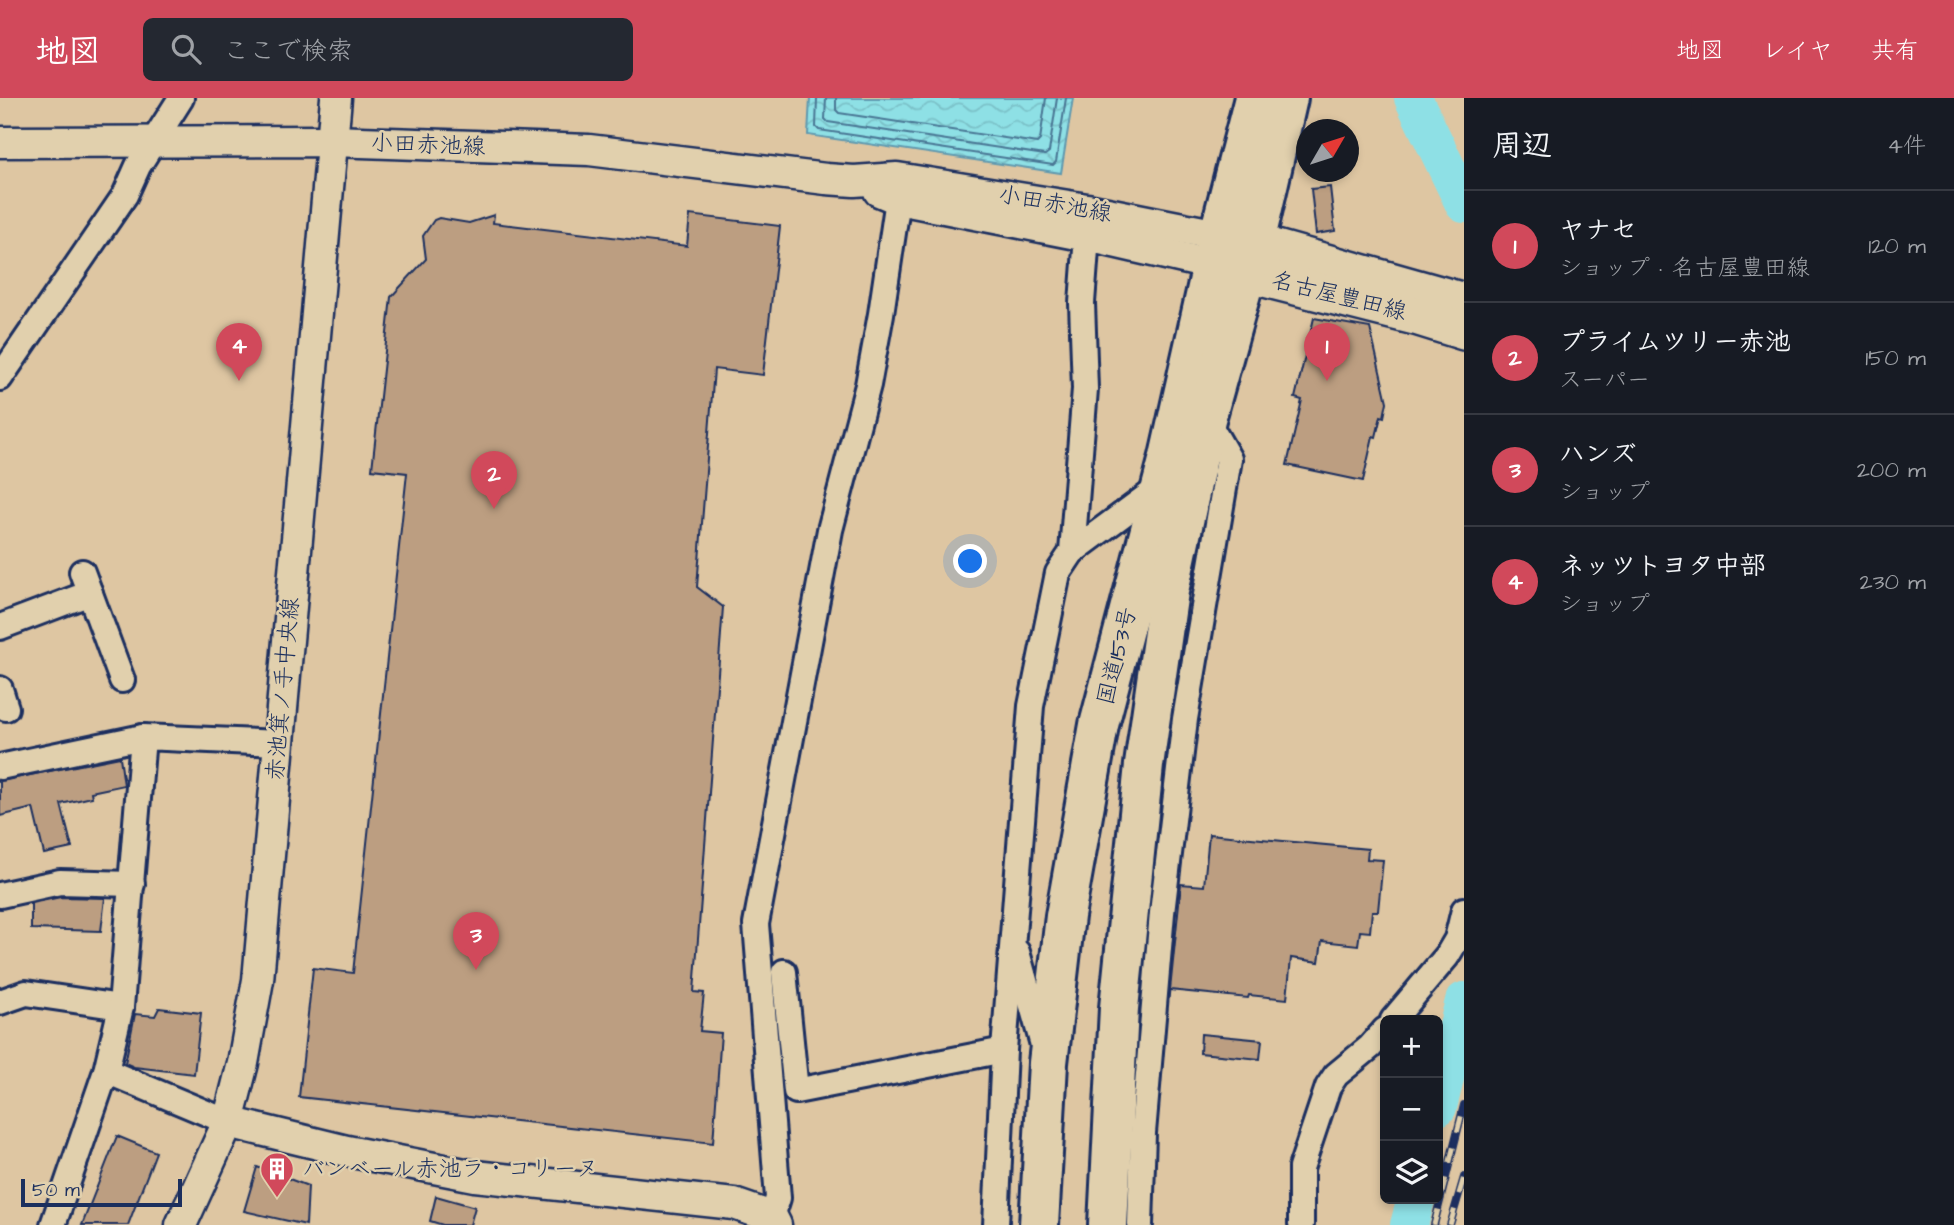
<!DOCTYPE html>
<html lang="ja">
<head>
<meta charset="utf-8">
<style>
	body { margin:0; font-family:"Architects Daughter","Klee One",sans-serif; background:#242831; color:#f1f3f6 }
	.controls { position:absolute; right:21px; bottom:21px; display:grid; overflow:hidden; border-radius:10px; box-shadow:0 4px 10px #0003 }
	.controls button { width:63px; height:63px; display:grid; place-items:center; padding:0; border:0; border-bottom:2px solid #363941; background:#171b24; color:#f1f3f6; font:35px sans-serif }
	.compass { position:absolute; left:1296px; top:21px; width:63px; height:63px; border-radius:50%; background:#171b24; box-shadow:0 4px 10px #0003; rotate:51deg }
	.scale { position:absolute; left:21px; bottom:18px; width:161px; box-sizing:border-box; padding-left:7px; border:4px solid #1b2f5e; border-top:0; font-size:19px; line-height:24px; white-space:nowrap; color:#1b2f5e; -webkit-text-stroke:5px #e1d0ad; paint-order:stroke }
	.you { position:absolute; left:971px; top:464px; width:24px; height:24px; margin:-18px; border:5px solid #fff; border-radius:50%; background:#1a73e8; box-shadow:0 0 0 10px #1a73e833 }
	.badge { display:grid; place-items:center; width:46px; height:46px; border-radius:50%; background:#d1495b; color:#fff; font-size:23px; font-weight:700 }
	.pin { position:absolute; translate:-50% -58px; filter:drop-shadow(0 2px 4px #0008) }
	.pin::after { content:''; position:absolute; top:37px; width:24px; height:21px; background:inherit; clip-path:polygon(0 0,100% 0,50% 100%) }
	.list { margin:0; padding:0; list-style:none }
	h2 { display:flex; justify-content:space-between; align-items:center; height:91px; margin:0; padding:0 28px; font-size:30px }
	h2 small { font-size:23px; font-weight:400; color:#9ea1a6 }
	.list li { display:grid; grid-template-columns:46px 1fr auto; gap:21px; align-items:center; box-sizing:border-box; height:112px; padding:0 28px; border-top:2px solid #363941 }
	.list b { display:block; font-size:26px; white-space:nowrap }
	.list p { margin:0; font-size:23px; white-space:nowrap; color:#9ea1a6 }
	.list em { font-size:23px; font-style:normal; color:#9ea1a6 }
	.icon { flex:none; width:38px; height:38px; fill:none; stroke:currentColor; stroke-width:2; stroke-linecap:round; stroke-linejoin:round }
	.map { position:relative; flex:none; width:1464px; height:1127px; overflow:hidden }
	header { display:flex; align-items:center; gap:42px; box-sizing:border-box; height:98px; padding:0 35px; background:#d1495b; color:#fff }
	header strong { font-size:33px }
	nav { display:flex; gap:38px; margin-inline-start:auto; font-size:24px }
	.search { width:490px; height:63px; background:#242831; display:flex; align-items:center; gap:18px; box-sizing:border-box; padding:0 24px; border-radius:10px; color:#9ea1a6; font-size:26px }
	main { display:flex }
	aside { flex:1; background:#171b24 }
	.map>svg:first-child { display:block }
	.water { fill:url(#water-waves); stroke:#6099af; stroke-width:2 }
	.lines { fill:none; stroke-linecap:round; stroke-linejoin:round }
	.shore { stroke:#497694; stroke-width:2 }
	.river { stroke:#8ee0e5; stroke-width:38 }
	.building { fill:#bc9e81; stroke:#1b2f5e; stroke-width:2 }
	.minor-casing { stroke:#1b2f5e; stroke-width:30 }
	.tertiary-casing { stroke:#1b2f5e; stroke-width:35 }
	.primary-casing { stroke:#1b2f5e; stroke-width:42 }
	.trunk-casing { stroke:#1b2f5e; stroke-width:44 }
	.minor { stroke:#e1d0ad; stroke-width:24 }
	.tertiary { stroke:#e1d0ad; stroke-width:30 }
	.primary { stroke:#e1d0ad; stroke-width:37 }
	.trunk { stroke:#e1d0ad; stroke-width:38 }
	.rail-casing { stroke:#1b2f5e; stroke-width:8 }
	.rail { stroke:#e1d0ad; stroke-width:5; stroke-dasharray:16; stroke-linecap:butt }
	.labels { text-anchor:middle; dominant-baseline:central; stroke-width:5; stroke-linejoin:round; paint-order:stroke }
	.street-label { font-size:23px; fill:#1b2f5e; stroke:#e1d0ad }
	.poi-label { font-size:23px; fill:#1b2f5e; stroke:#e1d0ad; text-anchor:start }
</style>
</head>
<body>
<header>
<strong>地図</strong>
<div class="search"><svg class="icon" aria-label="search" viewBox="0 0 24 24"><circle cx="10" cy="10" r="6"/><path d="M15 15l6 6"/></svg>ここで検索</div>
<nav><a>地図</a><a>レイヤ</a><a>共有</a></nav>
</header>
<main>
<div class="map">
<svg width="1464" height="1127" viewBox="0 0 1464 1127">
	<defs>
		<pattern id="water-waves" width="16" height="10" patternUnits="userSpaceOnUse" patternTransform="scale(1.75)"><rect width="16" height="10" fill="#8ee0e5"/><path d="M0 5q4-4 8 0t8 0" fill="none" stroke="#7ac0c7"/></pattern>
	</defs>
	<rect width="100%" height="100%" fill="#dec6a2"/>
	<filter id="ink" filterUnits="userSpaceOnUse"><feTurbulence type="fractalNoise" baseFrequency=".0143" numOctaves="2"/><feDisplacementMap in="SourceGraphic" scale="14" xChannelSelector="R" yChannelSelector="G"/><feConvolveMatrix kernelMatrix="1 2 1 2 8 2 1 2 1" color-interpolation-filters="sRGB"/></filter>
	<g filter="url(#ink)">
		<path class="water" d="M810,0H1073L1061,75L808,37Z"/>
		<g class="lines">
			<g class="shore">
				<path d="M817,0L816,29L819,32L1053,67L1056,64L1066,0"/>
				<path d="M826,0L825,21L828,24L1045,57L1049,54L1057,0"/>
				<path d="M836,0V12L839,15L1037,45L1040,42L1046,0"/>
			</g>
			<g class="river">
				<path d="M1413,0L1464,106"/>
				<path d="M1438,1009L1464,903"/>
				<path d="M1409,1127L1416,1101"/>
			</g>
		</g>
		<g class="building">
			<path d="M1330,89L1335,133L1316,136L1311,91Z"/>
			<path d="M494,117L493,125L687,148L690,117L780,128L763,277L714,271L697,489L723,509L694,894L704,895L700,933L721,935L713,1045L299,999L313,870L353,875L407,375L372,371L391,199L426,161L423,138L434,122L439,120L469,125Z"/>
			<path d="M1314,220L1370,230L1387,304L1384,319L1381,318L1376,339L1373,338L1363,383L1287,367L1302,302L1295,300Z"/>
			<path d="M120,659L124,687L91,694L92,699L61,706L72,750L44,756L33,710L0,718V683Z"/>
			<path d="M1209,736L1368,751L1367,761L1383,762L1378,813H1372L1370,834L1360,833L1358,847L1322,843L1319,864L1291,860L1287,901L1249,897L1248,900L1170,892L1181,786L1204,788Z"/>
			<path d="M61,799L105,800L101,833L31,831V805Z"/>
			<path d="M159,910L201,915L194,976L134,969L125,965L135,916L155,918Z"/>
			<path d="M1201,936L1262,942L1260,961L1200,955Z"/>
			<path d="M117,1038L156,1054L128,1127H82Z"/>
			<path d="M257,1069L308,1088L306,1127L244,1113Z"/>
			<path d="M436,1098L475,1109L470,1127H443L430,1123Z"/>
		</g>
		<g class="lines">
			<g class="minor-casing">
				<g id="minor">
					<path d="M0,280L125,97L138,68L181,0"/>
					<path d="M1072,454L1085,291L1082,205L1087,138"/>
					<path d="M82,474L122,582"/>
					<path d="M0,529L90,495"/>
					<path d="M0,591L6,610"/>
					<path d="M0,669L143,639"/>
					<path d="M0,797L60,784L132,786"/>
					<path d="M1017,854L1043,947"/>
					<path d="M784,874L796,993L1004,952"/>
					<path d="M0,904L26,895L121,909"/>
					<path d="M1393,922L1447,858L1457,841L1464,812"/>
					<path d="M106,973L228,1024"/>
					<path d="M772,1119L778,1100L756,826L830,432L868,287L881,216L898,101"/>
					<path d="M53,1127L106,973L121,909L143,639L278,645"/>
					<path d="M996,1127L1004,952L1031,608L1058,475L1072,454L1161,388"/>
					<path d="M1140,1127L1143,1035L1162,815L1185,621L1229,361L1206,321"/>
					<path d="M1301,1127V1070L1328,989L1336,977L1370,949L1385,932"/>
				</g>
			</g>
			<g class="tertiary-casing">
				<g id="tertiary">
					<path d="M0,44L332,43L589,52L826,81L854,83L897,80L1087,111L1238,141"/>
					<path d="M879,93L898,101L1087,138L1213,167"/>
					<path d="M228,1024L347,1053L475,1078L734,1106L772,1119L776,1127"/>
					<path d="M181,1127L228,1024L243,965L258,882L336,0"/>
				</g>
			</g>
			<g class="primary-casing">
				<g id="primary">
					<path d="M1255,145L1464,204"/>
					<path d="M1217,168L1419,219L1464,233"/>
				</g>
			</g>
			<g class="trunk-casing">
				<g id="trunk">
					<path d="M1039,1127L1048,965L1065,818L1099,627L1169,359L1219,136L1254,0"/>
					<path d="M1108,1127L1119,910L1144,667L1169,493L1206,321L1255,145L1288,0"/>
				</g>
			</g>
			<use href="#minor" class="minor"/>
			<use href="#tertiary" class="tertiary"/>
			<use href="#primary" class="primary"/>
			<use href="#trunk" class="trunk"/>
			<g class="rail-casing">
				<g id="rail">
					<path d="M1434,1127L1464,1007"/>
					<path d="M1450,1127L1464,1079"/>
				</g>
			</g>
			<use href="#rail" class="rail"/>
		</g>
	</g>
	<defs>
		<g id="building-pin" transform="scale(1.75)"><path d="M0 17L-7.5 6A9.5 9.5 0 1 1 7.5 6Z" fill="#d1495b" stroke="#e1d0ad"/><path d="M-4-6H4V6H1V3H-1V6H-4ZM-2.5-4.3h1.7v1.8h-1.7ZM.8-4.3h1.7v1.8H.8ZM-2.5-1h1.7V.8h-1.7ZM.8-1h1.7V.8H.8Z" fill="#fff"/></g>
	</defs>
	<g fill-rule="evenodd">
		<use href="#building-pin" x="277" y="1071"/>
	</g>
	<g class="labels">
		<g class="street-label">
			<text transform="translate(428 47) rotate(2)">小田赤池線</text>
			<text transform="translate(1055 106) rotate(10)">小田赤池線</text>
			<text transform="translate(1339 198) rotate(14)">名古屋豊田線</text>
			<text transform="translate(1117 558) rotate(-76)">国道153号</text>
			<text transform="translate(283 591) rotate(-85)">赤池箕ノ手中央線</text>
		</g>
		<g class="poi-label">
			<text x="302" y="1071">バンベール赤池ラ・コリーヌ</text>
		</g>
	</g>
</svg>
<div class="controls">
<button>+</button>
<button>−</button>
<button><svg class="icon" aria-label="layers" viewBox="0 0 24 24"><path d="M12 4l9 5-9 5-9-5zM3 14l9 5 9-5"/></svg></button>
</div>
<svg class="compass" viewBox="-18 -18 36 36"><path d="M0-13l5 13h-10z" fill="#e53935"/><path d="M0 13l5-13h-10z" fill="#9ea1a6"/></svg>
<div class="scale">50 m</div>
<div class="you"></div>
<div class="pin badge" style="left:1327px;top:283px">1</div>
<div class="pin badge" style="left:494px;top:411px">2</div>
<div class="pin badge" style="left:476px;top:872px">3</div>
<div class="pin badge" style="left:239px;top:283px">4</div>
</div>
<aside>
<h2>周辺<small>4件</small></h2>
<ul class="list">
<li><span class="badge">1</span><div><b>ヤナセ</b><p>ショップ · 名古屋豊田線</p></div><em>120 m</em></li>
<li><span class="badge">2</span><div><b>プライムツリー赤池</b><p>スーパー</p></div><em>150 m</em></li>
<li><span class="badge">3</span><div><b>ハンズ</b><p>ショップ</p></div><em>200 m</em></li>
<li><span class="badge">4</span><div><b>ネッツトヨタ中部</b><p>ショップ</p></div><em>230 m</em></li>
</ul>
</aside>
</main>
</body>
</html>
